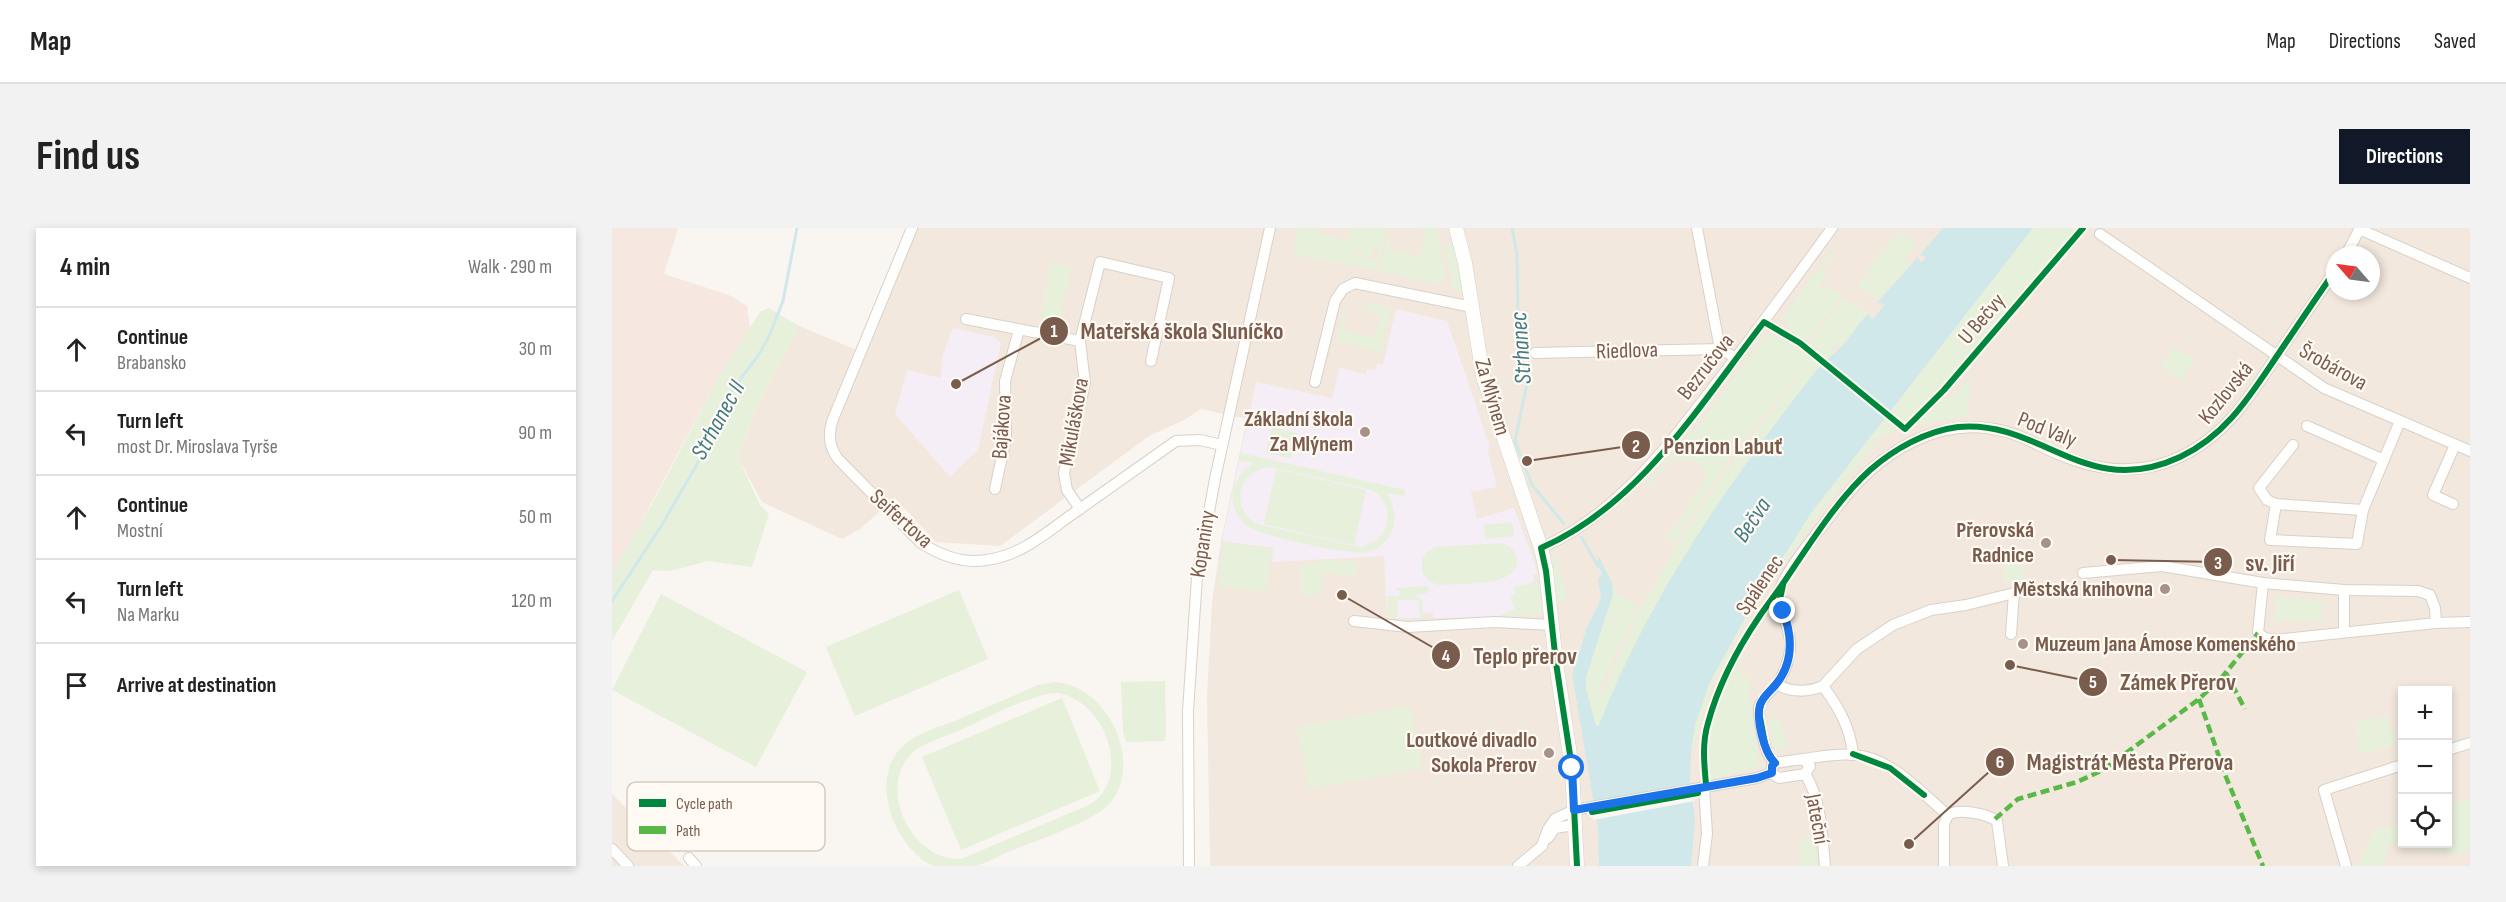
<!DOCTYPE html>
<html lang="en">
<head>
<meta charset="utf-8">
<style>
	body { margin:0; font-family:"Sofia Sans Condensed",sans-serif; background:#f2f2f2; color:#222 }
	.controls { position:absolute; right:18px; bottom:18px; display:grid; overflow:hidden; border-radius:0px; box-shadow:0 3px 9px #0003 }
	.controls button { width:54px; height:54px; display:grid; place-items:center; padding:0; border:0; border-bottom:2px solid #e0e0e0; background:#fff; color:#222; font:30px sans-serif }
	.compass { position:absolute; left:1714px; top:18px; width:54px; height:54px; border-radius:50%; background:#fff; box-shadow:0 3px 9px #0003; rotate:298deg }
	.stop { position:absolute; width:18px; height:18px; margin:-14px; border:4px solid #1a73e8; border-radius:50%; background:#fff }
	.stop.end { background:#1a73e8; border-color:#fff; box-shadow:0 2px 6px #0008 }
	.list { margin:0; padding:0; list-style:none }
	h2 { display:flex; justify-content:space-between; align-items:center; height:78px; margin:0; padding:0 24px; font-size:26px }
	h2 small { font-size:20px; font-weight:400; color:#767676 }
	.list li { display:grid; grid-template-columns:39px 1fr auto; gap:18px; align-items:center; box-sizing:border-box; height:84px; padding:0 24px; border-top:2px solid #e0e0e0 }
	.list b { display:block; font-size:22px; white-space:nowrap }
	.list p { margin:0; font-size:20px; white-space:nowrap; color:#767676 }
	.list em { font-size:20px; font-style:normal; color:#767676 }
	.icon { flex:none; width:33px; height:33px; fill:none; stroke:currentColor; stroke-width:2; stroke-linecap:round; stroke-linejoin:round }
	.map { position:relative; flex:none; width:1858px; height:638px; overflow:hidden; border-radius:0px }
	header { display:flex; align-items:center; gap:36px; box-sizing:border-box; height:84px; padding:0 30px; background:#fff; border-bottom:2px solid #e0e0e0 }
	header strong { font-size:28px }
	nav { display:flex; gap:33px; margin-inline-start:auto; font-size:21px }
	.intro { display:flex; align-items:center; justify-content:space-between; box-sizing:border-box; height:144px; padding:0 36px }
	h1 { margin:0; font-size:42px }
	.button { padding:15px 27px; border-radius:0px; background:#111827; color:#fff; font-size:21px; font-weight:700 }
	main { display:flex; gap:36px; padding:0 36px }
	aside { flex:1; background:#fff; border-radius:0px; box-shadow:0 3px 9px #0003 }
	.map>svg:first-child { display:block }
	.residential { fill:#f2e8de; fill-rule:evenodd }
	.commercial { fill:#f6e8e1 }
	.education { fill:#f6eef6 }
	.green { fill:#e7f0db; fill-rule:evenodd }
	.water { fill:#d0e8ea }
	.pier { fill:#f9f5f0 }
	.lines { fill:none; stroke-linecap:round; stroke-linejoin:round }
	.stream { stroke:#d0e8ea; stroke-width:3 }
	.minor-casing { stroke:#d7d1cb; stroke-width:12 }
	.tertiary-casing { stroke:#d7d1cb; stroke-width:15 }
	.minor { stroke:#fefefd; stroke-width:10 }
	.tertiary { stroke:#fefefd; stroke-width:14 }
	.quiet { stroke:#58b947; stroke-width:4.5; stroke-dasharray:9 4.5; stroke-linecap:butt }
	.cycleway-casing { stroke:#fffaf3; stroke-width:10 }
	.cycleway { stroke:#00873e; stroke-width:6 }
	.route { stroke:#1a73e8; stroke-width:8 }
	.poi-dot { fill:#a69286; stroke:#fffaf3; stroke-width:2 }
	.labels { text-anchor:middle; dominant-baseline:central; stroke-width:4.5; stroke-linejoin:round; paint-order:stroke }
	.street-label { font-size:22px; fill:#7a5c4d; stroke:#fffaf3 }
	.poi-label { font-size:22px; font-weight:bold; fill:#7a5c4d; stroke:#fffaf3; text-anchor:end }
	.water-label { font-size:24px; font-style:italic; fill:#437c86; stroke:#fffaf3 }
	.key { fill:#fffaf3; stroke:#d7cbc1; stroke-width:1.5 }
	.key-label { font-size:16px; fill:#7a5c4d }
	.leader { fill:none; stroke:#7a5c4d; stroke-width:2 }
	.callout-dot { fill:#7a5c4d; stroke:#fffaf3; stroke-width:2 }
	.mark-label { font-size:18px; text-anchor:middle; font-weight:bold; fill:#fff }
	.callout-label { font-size:24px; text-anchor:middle; font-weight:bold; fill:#7a5c4d; stroke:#fffaf3; stroke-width:4.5; stroke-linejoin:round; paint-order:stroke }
</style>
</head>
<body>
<header>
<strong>Map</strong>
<nav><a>Map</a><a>Directions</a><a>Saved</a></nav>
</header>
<div class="intro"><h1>Find us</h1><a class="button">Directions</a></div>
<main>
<aside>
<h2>4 min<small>Walk · 290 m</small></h2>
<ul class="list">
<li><svg class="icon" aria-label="ahead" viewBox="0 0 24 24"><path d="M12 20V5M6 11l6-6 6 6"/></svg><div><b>Continue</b><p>Brabansko</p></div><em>30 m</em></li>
<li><svg class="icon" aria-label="left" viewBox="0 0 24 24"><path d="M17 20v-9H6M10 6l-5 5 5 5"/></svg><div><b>Turn left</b><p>most Dr. Miroslava Tyrše</p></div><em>90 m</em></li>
<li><svg class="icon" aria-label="ahead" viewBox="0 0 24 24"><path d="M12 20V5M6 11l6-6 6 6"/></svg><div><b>Continue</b><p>Mostní</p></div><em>50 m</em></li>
<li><svg class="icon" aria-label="left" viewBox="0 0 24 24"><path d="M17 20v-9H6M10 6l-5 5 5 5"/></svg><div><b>Turn left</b><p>Na Marku</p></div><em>120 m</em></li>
<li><svg class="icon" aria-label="arrive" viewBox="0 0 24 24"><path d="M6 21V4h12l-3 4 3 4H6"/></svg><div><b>Arrive at destination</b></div></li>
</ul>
</aside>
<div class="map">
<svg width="1858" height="638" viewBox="0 0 1858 638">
	<rect width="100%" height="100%" fill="#f9f5f0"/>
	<g class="residential">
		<path d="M305,0H1858V638H598L595,467L600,375L609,313L635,191L589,181L572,192L537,208L388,318L324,314L283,270L248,301L230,311L150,274L126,230L143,183L187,98L254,126ZM1723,27H1759V63H1723ZM1790,463H1836V616H1790Z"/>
		<path d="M0,566L72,638H0Z"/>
	</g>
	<path class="commercial" d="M0,0H66L52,46L117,67L135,78L138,100L107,148L0,349Z"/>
	<g class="education">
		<path d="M784,81L835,93L877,216L876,225L885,259L859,264L865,291L902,280L923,336L925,346L921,347L922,354L903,361V381L885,389L821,390V385L808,386V390H775L772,328L660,334L661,320L610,313L644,154L720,170L727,140L754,146L755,141L764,142L765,136L771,137Z"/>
		<path d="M341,100L382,109L389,115L366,222L338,249L283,186L295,142L329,150L330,129Z"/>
	</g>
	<g class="green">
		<path d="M686,0H705V5L736,12L739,0H775L768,30L765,29L767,20L761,19L759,29L744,25L746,20L744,19L743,28L767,33L765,42L681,27Z"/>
		<path d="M801,0H825L833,49L826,56L767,43L776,8L779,9L777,21L808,28L814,4Z"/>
		<path d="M1421,0H1465L1317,174L1286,201L1263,211L1262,217L1203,292L1201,291L1198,295L1200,296L1144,374L1104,451H1102L1082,518H1080L1083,497L1097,456L1133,390L1199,285Z"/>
		<path d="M1287,3L1305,17L1293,31L1299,36L1266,73L1245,57L1251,48L1262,55L1263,53L1253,46Z"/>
		<path d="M841,14L851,61L850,65L842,63L833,18Z"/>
		<path d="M1218,25L1245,43L1220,28L1209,43L1215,48L1206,60L1211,63L1215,57L1230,68L1193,115L1176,100L1171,88Z"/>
		<path d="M439,35L459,39L447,93L428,90Z"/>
		<path d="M1232,70L1255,86L1229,119L1223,117L1219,120L1223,124L1206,141C1120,252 1038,365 987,497L984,498L974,461V449L1000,370V355L1003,356L1005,370L1006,366L1026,378L986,463H983L991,465L1015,408L1017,409L1022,390L1032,375L1034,376V371L1057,331H1059V326L1116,239L1118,240L1130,220L1185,151V147L1118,229L1061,317L1054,308L1055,305L1062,301L1096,247L1089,241L1090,239L1077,230L1065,234L1059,231L1039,256L1044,261H1038L1034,256L1081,202L1083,203L1153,109L1158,107L1174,113L1194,127L1200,119L1198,115Z"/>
		<path d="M754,73L776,78L778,83L769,124L725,113L733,78L735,79L732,89L734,90L731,103L763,109L769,86L752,81Z"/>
		<path d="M157,80L187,98L143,183L126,230L148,277L157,286L140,339L96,333L58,343L41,342L0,413V346L45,267L107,148L148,84Z"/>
		<path d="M1147,108L1149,110L1069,213L1033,253L1032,250L1065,214Z"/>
		<path d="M1563,119L1583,133L1569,153L1549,138Z"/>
		<path d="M1358,148L1356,187L1302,198L1328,172L1340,169Z"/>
		<path d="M660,199L685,205L679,230L654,225Z"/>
		<path d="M629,225L793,262L792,268L775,265C789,287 783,318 755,324C742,328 650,308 638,300C626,292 619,278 621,264C623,251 631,242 642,235L627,232ZM658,239L760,262C786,278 778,314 748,319L645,296C617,280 626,241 658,239Z"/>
		<path d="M664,241L754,262L742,317L652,296Z"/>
		<path d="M900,294L902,308L874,311L872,297Z"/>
		<path d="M612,314L660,321L654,364L606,358Z"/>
		<path d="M890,315C898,318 904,323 905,332C907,360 845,355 826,357L817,353L810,344V330L816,323L823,319Z"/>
		<path d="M943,322L948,340L945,341L946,347L949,346L954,366L952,373L943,376L939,336Z"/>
		<path d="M716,332L747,335L742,348L712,344L708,365L690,369L688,338Z"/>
		<path d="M1394,336L1412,337L1411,356L1391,355Z"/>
		<path d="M924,354L928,356L930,382L928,387L885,389L903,381L898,368L904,365L902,359Z"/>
		<path d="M815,358L817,361L815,365L802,367L810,372L811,390H808L807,372H786L785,390H775V368H787L788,363L784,362V360Z"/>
		<path d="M347,362L376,431L243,488L214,419Z"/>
		<path d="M49,366L195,444L144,539L0,462Z"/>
		<path d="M1665,368L1711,374L1710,392L1661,393Z"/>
		<path d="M1130,427L1132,428L1124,443L1138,449L1136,474H1139L1147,539L1096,552L1097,503L1117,452Z"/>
		<path d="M553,453L554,507L552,513L514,514L511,504L509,454Z"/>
		<path d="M442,454C494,456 533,533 498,575C480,595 422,613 396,624C386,628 374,636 363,638C352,638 332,638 322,638C315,636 308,630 303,625C278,601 262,552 287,522C301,506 324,500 343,493C371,481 399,469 426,457ZM446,465C493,472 522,551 477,577L349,631C305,634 269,572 293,534C296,529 300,524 305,521C318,513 334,508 348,502C373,491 420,465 446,465Z"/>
		<path d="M450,470L488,563L349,622L310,529Z"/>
		<path d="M798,478L810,540L697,561L685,499Z"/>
		<path d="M1775,488L1785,516L1766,522L1763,490Z"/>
		<path d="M1168,489L1176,522L1162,521L1157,491Z"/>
		<path d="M1761,490L1765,522L1747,526L1744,493Z"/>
		<path d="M1858,570V622L1852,623V626L1776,616L1771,638H1746L1762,603L1790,594V616H1836V578Z"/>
		<path d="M1200,610V616L1204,615L1205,638H1188L1187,612Z"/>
	</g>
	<path class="water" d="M1331,0H1421L1199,285L1133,390L1097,456L1083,497L1079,524L1078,554L1083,591L1079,638H987L986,600L960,446L966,423H968L974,401L986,378L989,369L986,352L990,345L984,335L987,329L1000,355L1001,366L974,449V461L984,498L987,497C1038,367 1117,254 1203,144C1211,134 1221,127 1229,119C1238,110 1244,99 1252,90L1257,86L1260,92L1273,77L1266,74L1306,29L1309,35L1314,29L1308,27Z"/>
	<g class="pier">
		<path d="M1213,130L1280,186L1275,192L1207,135Z"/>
		<path d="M1081,555L1083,573L981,592L978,574Z"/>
	</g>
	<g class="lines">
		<g class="stream">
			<path d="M900,0L905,27L906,89L915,155L903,213L920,257L952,296"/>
			<path d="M969,309L986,338"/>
			<path d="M0,373L48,300L84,238L121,161L148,125L158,106L171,73L185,0"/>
		</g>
		<g class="minor-casing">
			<g id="minor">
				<path d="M300,0L221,191C216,205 216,218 226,231L309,315C328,327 351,336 374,332C409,328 435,304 462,285C496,261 530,237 564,213L588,212L610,217"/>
				<path d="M1085,0L1108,121L1124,130"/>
				<path d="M1747,1L1858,50"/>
				<path d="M1488,6L1712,160L1858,223"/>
				<path d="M1734,27L1748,0"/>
				<path d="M354,91L468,113"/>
				<path d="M923,125L1108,121"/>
				<path d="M703,154L723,73L731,61L743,55L860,79"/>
				<path d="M1695,198L1772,232"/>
				<path d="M1681,217L1647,260L1655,272L1664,276L1658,312L1745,316L1751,282L1788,193"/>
				<path d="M383,261L394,210L393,153L407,102"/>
				<path d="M1664,276L1751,282"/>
				<path d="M1841,276L1821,267L1843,217"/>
				<path d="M468,281L455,262L452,245L473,155L468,113L488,34L557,50L539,133"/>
				<path d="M929,320C1006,286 1056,218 1106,153C1145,103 1183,51 1220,0"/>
				<path d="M1471,345L1550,338L1651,355"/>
				<path d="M742,393L796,399L883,394L940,397"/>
				<path d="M1824,395L1823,380L1818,367L1806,363L1732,362L1651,355L1646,405L1653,410L1663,412L1824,395L1858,394"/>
				<path d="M1732,404V362"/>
				<path d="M1165,456C1178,465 1197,464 1211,458L1245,421L1281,397L1319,382L1354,377L1402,365L1399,406"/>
				<path d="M1211,458C1227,480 1238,499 1241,526"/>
				<path d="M1836,522L1858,515"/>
				<path d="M1191,531C1208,529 1226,525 1243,527C1280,530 1309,565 1336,587"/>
				<path d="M1191,531L1198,538L1193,546L1167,550L1159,545L1160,538L1163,535Z"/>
				<path d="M1163,535C1154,527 1153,517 1150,506C1149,498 1146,487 1147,479C1150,470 1158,464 1164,457C1170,449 1175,438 1177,428C1183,403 1163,379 1168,361C1176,339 1211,298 1226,278C1266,225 1327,185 1395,204C1413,209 1429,219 1446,226C1487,244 1529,248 1570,228C1615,206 1639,167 1666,126C1685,98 1704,71 1723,43"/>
				<path d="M1193,546C1210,573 1210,607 1213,638"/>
				<path d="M936,610L943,600L962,597"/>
				<path d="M0,621L16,638"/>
				<path d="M77,630L84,638"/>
				<path d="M577,638L576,483L585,349L603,251L658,0"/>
				<path d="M906,638L930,618L936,601L943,591L962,582L1145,550L1159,545"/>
				<path d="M1091,638L1095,606L1092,559"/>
				<path d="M1332,638V596L1336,587C1347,580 1375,586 1385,593L1391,638"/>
				<path d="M1734,638L1712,562L1790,537"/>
			</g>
		</g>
		<g class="tertiary-casing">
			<path id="tertiary" d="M844,0L853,35L871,148L929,320L934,343L944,435L960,540L965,638"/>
		</g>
		<use href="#minor" class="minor"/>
		<use href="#tertiary" class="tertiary"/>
		<g class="quiet">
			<path d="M1614,445L1633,481"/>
			<path d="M1587,471L1614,549L1651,638"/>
			<path d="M1383,591L1406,571L1465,554L1491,542L1587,471L1611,448L1646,405"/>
		</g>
		<g class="cycleway-casing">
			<g id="cycleway">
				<path d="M1241,526L1278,540L1312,567"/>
				<path d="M1163,535L1154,521L1147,484L1151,470L1170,448L1178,427L1177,403L1168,371L1171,357"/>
				<path d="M1094,556C1092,535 1090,515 1096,495C1106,458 1126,420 1147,389C1155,377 1164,366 1172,354C1197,317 1225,272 1258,242C1282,221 1314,203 1346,199C1429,191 1474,273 1568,229C1615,207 1639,166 1667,125C1686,97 1704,70 1723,43"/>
				<path d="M980,584L1086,565"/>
				<path d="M965,638L960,540L944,435L934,343L929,320C1028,277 1088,176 1152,94L1188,115L1293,201L1332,162L1471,0"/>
			</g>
		</g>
		<use href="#cycleway" class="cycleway"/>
	</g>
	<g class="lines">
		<path class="route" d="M960,540L962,582L1145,550L1160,545V538L1163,535C1152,525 1144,491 1148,477C1151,468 1160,462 1165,455C1182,433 1180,407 1171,383"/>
	</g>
	<g class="poi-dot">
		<circle cx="753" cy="204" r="6"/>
		<circle cx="1434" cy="315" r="6"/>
		<circle cx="1553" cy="361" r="6"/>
		<circle cx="1411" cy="416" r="6"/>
		<circle cx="937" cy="525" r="6"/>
	</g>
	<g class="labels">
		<g class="street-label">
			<text transform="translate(1370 91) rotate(-49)">U Bečvy</text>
			<text transform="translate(1015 123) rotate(-2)">Riedlova</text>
			<text transform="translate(1094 139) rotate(-52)">Bezručova</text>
			<text transform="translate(1721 139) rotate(29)">Šrobárova</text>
			<text transform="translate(1614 165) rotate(-51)">Kozlovská</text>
			<text transform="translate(880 169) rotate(74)">Za Mlýnem</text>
			<text transform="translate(462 194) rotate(-80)">Mikuláškova</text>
			<text transform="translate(390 199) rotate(-86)">Bajákova</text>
			<text transform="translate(1435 202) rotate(22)">Pod Valy</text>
			<text transform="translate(289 291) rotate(42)">Seifertova</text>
			<text transform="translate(591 316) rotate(-81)">Kopaniny</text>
			<text transform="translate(1148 357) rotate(-56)">Spálenec</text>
			<text transform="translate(1205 591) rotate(80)">Jateční</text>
		</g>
		<g class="poi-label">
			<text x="741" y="191">Základní škola<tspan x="741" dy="25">Za Mlýnem</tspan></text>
			<text x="1422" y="302">Přerovská<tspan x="1422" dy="25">Radnice</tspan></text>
			<text x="1541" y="361">Městská knihovna</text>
			<text x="1423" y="416" text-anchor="start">Muzeum Jana Ámose Komenského</text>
			<text x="925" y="512">Loutkové divadlo<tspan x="925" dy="25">Sokola Přerov</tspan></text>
		</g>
		<g class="water-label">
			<text transform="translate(909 120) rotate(-94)">Strhanec</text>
			<text transform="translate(106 192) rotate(-61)">Strhanec II</text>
			<text transform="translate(1140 292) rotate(-56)">Bečva</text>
		</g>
	</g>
	<rect x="15" y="554" width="198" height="69" rx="9" class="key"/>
	<rect x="27" y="571" width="27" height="8" fill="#00873e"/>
	<rect x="27" y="598" width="27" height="8" fill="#58b947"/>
	<g class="key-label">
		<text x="64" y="581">Cycle path</text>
		<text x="64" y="608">Path</text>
	</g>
	<path class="leader" d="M344 156L442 103M915 233L1024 217M1499 332L1606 334M730 367L834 427M1398 437L1481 454M1297 616L1388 534"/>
	<g class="callout-dot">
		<circle cx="344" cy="156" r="6"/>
		<circle cx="915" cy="233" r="6"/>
		<circle cx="1499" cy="332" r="6"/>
		<circle cx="730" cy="367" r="6"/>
		<circle cx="1398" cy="437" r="6"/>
		<circle cx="1297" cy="616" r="6"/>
		<circle cx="442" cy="103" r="15"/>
		<circle cx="1024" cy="217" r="15"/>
		<circle cx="1606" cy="334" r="15"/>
		<circle cx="834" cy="427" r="15"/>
		<circle cx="1481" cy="454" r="15"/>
		<circle cx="1388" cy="534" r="15"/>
	</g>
	<g class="mark-label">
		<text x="442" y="109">1</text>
		<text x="1024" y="224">2</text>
		<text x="1606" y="341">3</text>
		<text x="834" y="434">4</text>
		<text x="1481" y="460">5</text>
		<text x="1388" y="540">6</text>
	</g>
	<g class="callout-label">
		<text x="570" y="111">Mateřská škola Sluníčko</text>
		<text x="1111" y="226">Penzion Labuť</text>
		<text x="1658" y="343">sv. Jiří</text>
		<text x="913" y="436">Teplo přerov</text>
		<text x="1566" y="462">Zámek Přerov</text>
		<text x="1518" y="542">Magistrát Města Přerova</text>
	</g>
</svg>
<div class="controls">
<button>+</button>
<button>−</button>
<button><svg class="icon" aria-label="locate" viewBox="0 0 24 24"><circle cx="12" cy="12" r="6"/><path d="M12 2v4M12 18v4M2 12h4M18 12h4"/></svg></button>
</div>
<svg class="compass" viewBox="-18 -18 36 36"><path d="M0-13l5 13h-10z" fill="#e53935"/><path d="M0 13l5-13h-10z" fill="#767676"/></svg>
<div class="stop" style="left:960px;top:540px"></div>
<div class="stop end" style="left:1171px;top:383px"></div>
</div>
</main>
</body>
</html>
